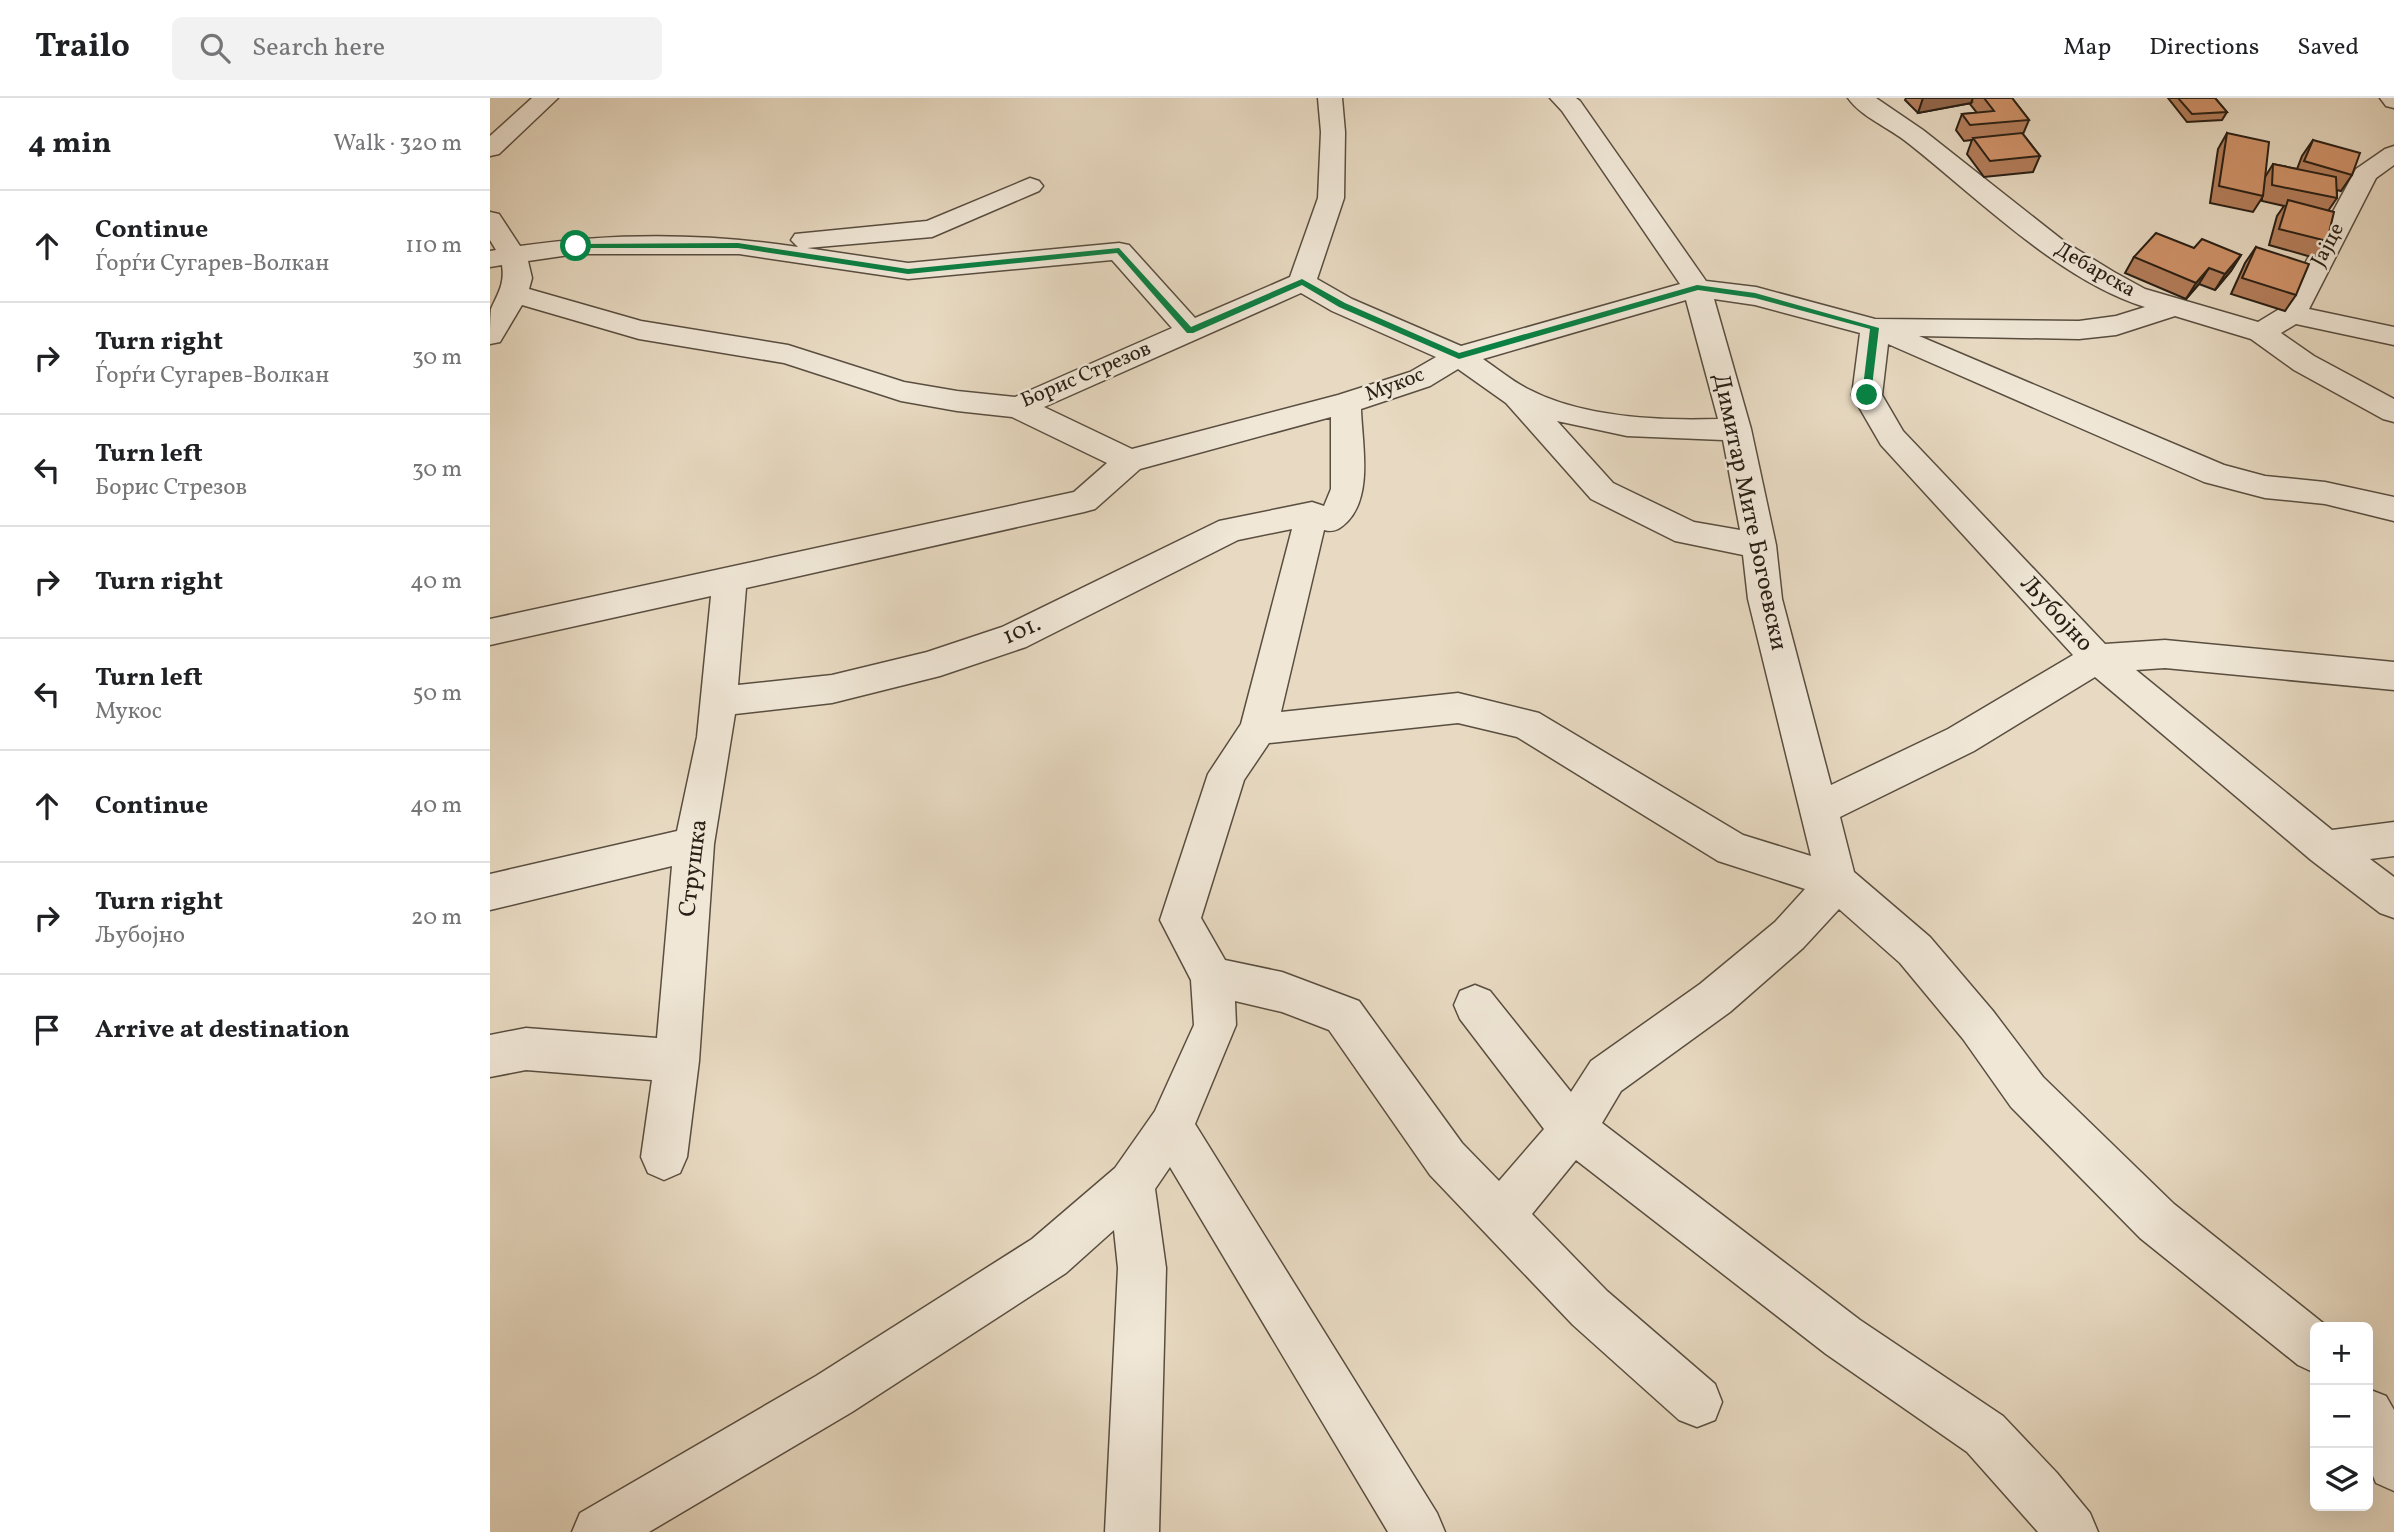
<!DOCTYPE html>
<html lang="en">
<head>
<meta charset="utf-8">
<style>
	body { margin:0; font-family:Vollkorn,serif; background:#f2f2f2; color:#202124 }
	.controls { position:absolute; right:21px; bottom:21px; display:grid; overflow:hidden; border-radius:10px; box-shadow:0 7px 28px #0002 }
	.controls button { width:63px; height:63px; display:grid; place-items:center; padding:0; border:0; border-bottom:2px solid #e0e0e0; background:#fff; color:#202124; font:35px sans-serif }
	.stop { position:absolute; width:21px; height:21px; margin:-16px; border:5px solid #0b8043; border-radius:50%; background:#fff }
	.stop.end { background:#0b8043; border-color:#fff; box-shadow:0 2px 7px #0008 }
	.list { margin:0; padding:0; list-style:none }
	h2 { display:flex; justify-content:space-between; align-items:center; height:91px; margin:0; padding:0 28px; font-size:30px }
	h2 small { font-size:23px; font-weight:400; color:#757577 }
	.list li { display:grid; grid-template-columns:46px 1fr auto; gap:21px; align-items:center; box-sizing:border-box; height:112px; padding:0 28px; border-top:2px solid #e0e0e0 }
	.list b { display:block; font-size:26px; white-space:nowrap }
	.list p { margin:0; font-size:23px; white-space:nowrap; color:#757577 }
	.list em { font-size:23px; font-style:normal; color:#757577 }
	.icon { flex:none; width:38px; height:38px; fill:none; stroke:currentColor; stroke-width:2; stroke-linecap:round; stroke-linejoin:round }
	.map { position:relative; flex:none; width:1904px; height:1434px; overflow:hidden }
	header { display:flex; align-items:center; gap:42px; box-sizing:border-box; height:98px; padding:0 35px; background:#fff; border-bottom:2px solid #e0e0e0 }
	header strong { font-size:33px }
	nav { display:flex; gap:38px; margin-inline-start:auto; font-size:24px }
	.search { width:490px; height:63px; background:#f2f2f2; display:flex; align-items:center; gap:18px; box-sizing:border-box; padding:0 24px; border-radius:10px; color:#757577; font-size:26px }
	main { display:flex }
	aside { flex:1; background:#fff }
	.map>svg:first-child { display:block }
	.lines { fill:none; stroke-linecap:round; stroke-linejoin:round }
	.minor-casing { stroke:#594e40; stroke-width:3 }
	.minor { fill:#f0e7d7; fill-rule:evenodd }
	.wall { fill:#b47e5b; stroke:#291f15; stroke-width:2 }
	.shaded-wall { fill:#92674a; stroke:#291f15; stroke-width:2 }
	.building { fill:#d1936a; stroke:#291f15; stroke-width:2 }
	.route { fill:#0b8043 }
	.labels { text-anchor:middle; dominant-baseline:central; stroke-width:5; stroke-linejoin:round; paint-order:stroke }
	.far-street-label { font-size:21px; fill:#291f15; stroke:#f0e7d7 }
	.street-label { font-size:24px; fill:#291f15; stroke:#f0e7d7 }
</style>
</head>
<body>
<header>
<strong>Trailo</strong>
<div class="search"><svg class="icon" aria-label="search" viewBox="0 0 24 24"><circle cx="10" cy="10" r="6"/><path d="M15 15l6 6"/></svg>Search here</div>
<nav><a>Map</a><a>Directions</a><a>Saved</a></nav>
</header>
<main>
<aside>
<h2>4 min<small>Walk · 320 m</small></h2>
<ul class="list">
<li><svg class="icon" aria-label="ahead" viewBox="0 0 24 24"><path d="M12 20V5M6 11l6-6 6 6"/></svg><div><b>Continue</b><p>Ѓорѓи Сугарев-Волкан</p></div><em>110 m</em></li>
<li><svg class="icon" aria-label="right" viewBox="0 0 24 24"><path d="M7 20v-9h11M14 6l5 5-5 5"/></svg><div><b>Turn right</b><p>Ѓорѓи Сугарев-Волкан</p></div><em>30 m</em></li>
<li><svg class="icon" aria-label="left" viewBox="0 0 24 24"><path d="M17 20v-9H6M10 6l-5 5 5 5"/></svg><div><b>Turn left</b><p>Борис Стрезов</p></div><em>30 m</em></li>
<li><svg class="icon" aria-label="right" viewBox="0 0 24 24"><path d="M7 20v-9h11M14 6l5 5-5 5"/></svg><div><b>Turn right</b></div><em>40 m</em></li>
<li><svg class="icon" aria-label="left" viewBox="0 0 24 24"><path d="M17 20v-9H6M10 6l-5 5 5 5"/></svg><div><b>Turn left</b><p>Мукос</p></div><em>50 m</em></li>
<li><svg class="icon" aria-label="ahead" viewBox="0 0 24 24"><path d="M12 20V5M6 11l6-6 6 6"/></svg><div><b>Continue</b></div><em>40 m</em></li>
<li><svg class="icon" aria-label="right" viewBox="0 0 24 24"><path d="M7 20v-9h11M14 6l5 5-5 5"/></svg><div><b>Turn right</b><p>Љубојно</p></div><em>20 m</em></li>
<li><svg class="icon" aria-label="arrive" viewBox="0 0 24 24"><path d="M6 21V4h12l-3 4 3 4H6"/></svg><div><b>Arrive at destination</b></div></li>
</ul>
</aside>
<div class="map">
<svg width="1904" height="1434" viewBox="0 0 1904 1434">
	<rect width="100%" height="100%" fill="#e8dac2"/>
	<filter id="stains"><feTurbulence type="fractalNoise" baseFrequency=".00286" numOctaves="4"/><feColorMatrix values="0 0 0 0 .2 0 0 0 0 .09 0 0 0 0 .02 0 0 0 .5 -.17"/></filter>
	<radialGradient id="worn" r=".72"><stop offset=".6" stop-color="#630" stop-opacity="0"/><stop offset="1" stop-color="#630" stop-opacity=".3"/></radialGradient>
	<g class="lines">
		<g class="minor-casing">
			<g id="minor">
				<path d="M42,0H68L9,56L0,58V38Z"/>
				<path d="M828,0H852L855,34L854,100L827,181L862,201L971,248L1190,186L1072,13L1060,0H1086L1090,3L1216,183L1266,189L1385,221L1589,223L1626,218L1655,209C1570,183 1488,100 1418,45C1400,30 1371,19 1358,0H1386L1433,32L1575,144L1624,174L1655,191L1768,224L1791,210L1866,71L1895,51L1904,48V67L1886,80L1819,211L1904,229V247L1806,226L1791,235L1824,258L1904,301V324L1893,321L1804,272L1761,241L1685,218L1626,237L1589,241L1429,238L1734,367L1775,378L1835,384L1904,399V423L1835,406L1775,400L1714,384L1398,246L1392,297L1413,333L1615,546L1675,542L1904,564V592L1675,570L1646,572L1842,732L1904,724V758L1880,761L1904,779V820L1890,815L1821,762L1605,579L1484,653L1350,719L1364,774L1440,839L1503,913L1553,979L1684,1106L1838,1229H1825V1275L1808,1267L1650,1140L1521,1009L1473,941L1410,865L1349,811L1313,850L1240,914L1131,993L1112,1025L1370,1222L1513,1318L1567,1375L1600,1415L1608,1434H1548L1477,1354L1336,1256L1086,1062L1042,1116L1117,1193L1225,1286L1232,1304L1225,1322L1207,1329L1189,1322L1083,1227L940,1077L839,932L792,914L745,903L746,927L705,1026L947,1415L955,1434H898L680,1069L665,1091L676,1170L669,1434H615L628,1170L624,1132L576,1175L362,1314L159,1434H82L90,1415L326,1278L542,1141L625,1070L665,1013L704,927L701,882L670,822L718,676L751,626L802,431L748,442L536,549L450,578L342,605L245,616L224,746L209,963L197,1059L190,1075L174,1082L158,1075L151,1059L162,982L36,972L0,979V937L36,930L167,940L182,768L0,812V776L187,733L207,639L221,498L0,547V521L584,394L617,365L522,319L467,313L411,303L294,265L149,241L32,207L10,244L0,246C0,236 0,221 1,211C8,195 15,186 12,167L0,169V153L6,152L0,142V114L9,116L30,148C121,135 217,135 308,149L301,142L305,136L437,123L540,80L549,83L553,88L549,93L442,139L317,150L418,165L629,145L639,147L705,220L800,179L828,100L831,34ZM86,156H249L418,181L622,162L682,230L525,299L467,293L414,284L298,247L151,223L39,191L42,180L38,163ZM811,195L842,213L946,259L920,274L848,297L642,351L554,309ZM1224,201L1265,207L1370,235L1362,297L1391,347L1583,557L1458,631L1341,687L1292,501L1286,447L1261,331ZM1196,202L1228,321C1169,323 1091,319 1038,291C1022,283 1008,271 993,261ZM968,271L1016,305L1101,401L1185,443L1253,457L1258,501L1321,758L1253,737L1049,615L968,595L791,614L834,432C845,435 851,430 858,423C883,396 872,345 871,311L940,288ZM841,319V391L834,408L822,404L729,423L512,529L437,554L342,577L248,587L256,490L594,414L605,411L650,371ZM1067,323L1137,338L1233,342L1250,432L1204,424L1123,385ZM968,625L1027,639L1228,763L1315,791L1285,824L1210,886L1101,963L1081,994L1000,893L985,887L970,893L964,907L970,921L1054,1031L1009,1083L972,1045L869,903L792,874L735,862L711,820L754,682L779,645Z"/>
				<path d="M1890,0H1904V10L1896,8Z"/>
				<path d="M1878,1291L1896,1298L1904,1312V1393L1886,1385L1878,1366Z"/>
			</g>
		</g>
		<use href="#minor" class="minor"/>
	</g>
	<g class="wall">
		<path d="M1416,0H1522L1539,22L1533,36L1550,58L1543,74L1494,79L1477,56L1482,42L1474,43L1466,32L1472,16L1487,15L1480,6L1481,5L1428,15L1415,2Z"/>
		<path d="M1678,0H1725L1737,14L1732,22L1697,24Z"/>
		<path d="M1737,35L1775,79L1783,66L1807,71L1812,58L1823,42L1862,77L1851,93L1847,92V100L1838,113L1837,143L1825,160L1779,147L1787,118L1794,108L1772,103V100L1763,114L1720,105L1728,51Z"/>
		<path d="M1766,149L1806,197L1795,213L1741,196L1755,165Z"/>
		<path d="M1704,150L1751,157L1741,173L1725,192L1709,186L1696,201L1635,175L1644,159Z"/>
	</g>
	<g class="shaded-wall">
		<path d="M1433,0H1483L1481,5L1428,15Z"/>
		<path d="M1751,157L1741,173L1725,192L1735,176Z"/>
		<path d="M1719,170L1709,186L1696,201L1706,185Z"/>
	</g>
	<g class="building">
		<path d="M1494,0H1522L1539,22L1480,27L1472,16L1504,13Z"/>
		<path d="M1688,0H1725L1737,14L1702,16Z"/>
		<path d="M1532,35L1550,58L1500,63L1483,40Z"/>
		<path d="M1737,35L1779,44L1773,98L1729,88Z"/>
		<path d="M1823,42L1870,55L1862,77L1814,63Z"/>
		<path d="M1783,66L1846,79L1847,100L1782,87Z"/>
		<path d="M1798,102L1844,114L1837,143L1789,131Z"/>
		<path d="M1666,135L1704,150L1712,141L1751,157L1735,176L1719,170L1706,185L1644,159Z"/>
		<path d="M1766,149L1819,166L1806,197L1752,180Z"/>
	</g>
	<path class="route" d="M248,145L418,171L629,150L701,229L812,181L855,205L969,255L1207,187L1265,195L1389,230L1381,297L1377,300L1372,297L1380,231L1265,200L1208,192L969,261L849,209L812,187L703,235H697L627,155L418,176L248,150H86L82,148L86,146Z"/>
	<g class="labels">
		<g class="far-street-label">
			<text transform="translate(1838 147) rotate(-62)">Јајце</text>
			<text transform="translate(1605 172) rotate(30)">Дебарска</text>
			<text transform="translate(596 277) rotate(-23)">Борис Стрезов</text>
			<text transform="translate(905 287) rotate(-21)">Мукос</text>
		</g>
		<g class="street-label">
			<text transform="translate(1259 414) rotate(78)">Димитар Мите Богоевски</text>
			<text transform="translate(1566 516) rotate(47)">Љубојно</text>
			<text transform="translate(532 533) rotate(-24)">101.</text>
			<text transform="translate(204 770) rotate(-83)">Струшка</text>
		</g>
	</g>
	<rect width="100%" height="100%" filter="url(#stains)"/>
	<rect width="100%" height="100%" fill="url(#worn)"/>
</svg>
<div class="controls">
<button>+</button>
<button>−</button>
<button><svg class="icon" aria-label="layers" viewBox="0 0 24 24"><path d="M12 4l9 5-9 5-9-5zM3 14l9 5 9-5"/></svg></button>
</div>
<div class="stop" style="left:86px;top:148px"></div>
<div class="stop end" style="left:1377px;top:297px"></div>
</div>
</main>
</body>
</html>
